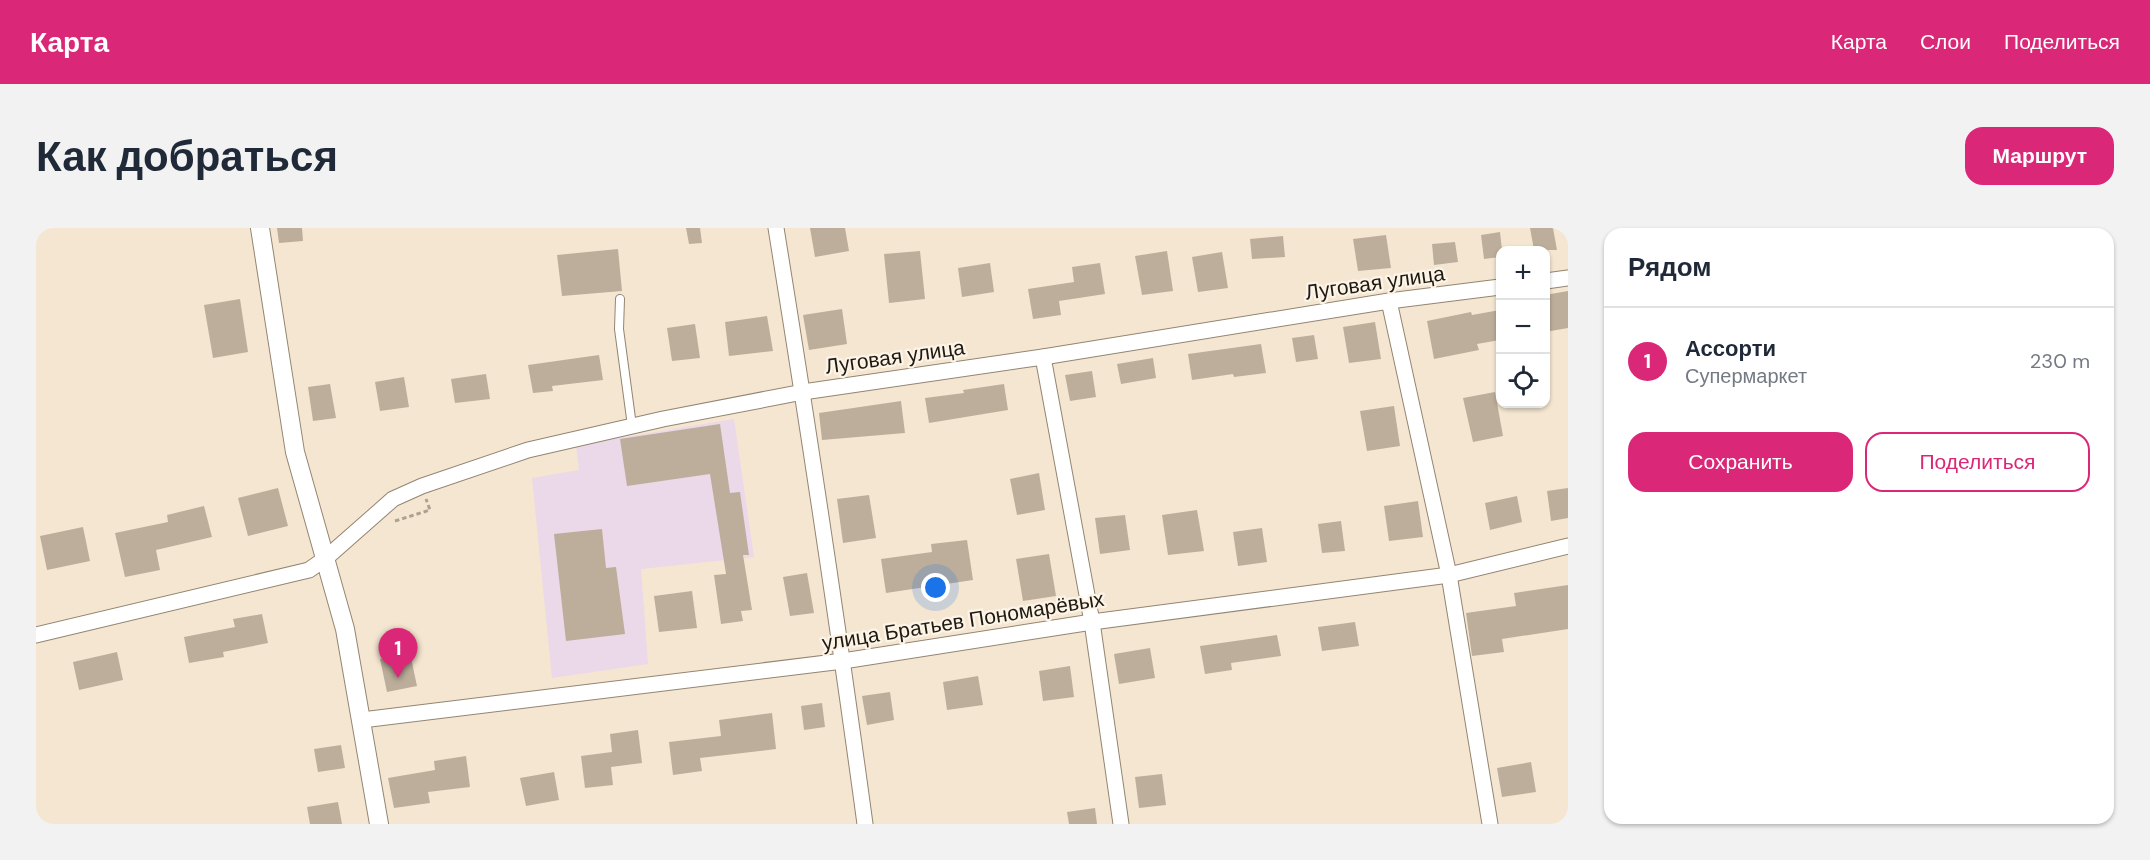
<!DOCTYPE html>
<html lang="ru">
<head>
<meta charset="utf-8">
<style>
	body { margin:0; font-family:"DM Sans",sans-serif; background:#f2f2f3; color:#1f2937 }
	.controls { position:absolute; right:18px; top:18px; display:grid; overflow:hidden; border-radius:12px; box-shadow:0 2px 4px #0004 }
	.controls button { width:54px; height:54px; display:grid; place-items:center; padding:0; border:0; border-bottom:2px solid #e0e1e3; background:#fff; color:#1f2937; font:30px sans-serif }
	.you { position:absolute; left:900px; top:360px; width:21px; height:21px; margin:-15px; border:4px solid #fff; border-radius:50%; background:#1a73e8; box-shadow:0 0 0 9px #1a73e833 }
	.badge { display:grid; place-items:center; width:39px; height:39px; border-radius:50%; background:#db2777; color:#fff; font-size:20px; font-weight:700 }
	.pin { position:absolute; translate:-50% -50px; filter:drop-shadow(0 2px 3px #0008) }
	.pin::after { content:''; position:absolute; top:32px; width:21px; height:18px; background:inherit; clip-path:polygon(0 0,100% 0,50% 100%) }
	.list { margin:0; padding:0; list-style:none }
	h2 { display:flex; justify-content:space-between; align-items:center; height:78px; margin:0; padding:0 24px; font-size:26px }
	h2 small { font-size:20px; font-weight:400; color:#747a83 }
	.list li { display:grid; grid-template-columns:39px 1fr auto; gap:18px; align-items:center; box-sizing:border-box; height:108px; padding:0 24px; border-top:2px solid #e0e1e3 }
	.list b { display:block; font-size:22px; white-space:nowrap }
	.list p { margin:0; font-size:20px; white-space:nowrap; color:#747a83 }
	.list em { font-size:20px; font-style:normal; color:#747a83 }
	.actions { display:flex; gap:12px; padding:18px 24px }
	.actions a { flex:1; padding:14px 0; border:2px solid #db2777; border-radius:18px; text-align:center; font-size:21px; color:#db2777 }
	.actions .main { background:#db2777; color:#fff }
	.icon { flex:none; width:33px; height:33px; fill:none; stroke:currentColor; stroke-width:2; stroke-linecap:round; stroke-linejoin:round }
	.map { position:relative; flex:none; width:1532px; height:596px; overflow:hidden; border-radius:18px }
	header { display:flex; align-items:center; gap:36px; box-sizing:border-box; height:84px; padding:0 30px; background:#db2777; color:#fff }
	header strong { font-size:28px }
	nav { display:flex; gap:33px; margin-inline-start:auto; font-size:21px }
	.intro { display:flex; align-items:center; justify-content:space-between; box-sizing:border-box; height:144px; padding:0 36px }
	h1 { margin:0; font-size:42px }
	.button { padding:15px 27px; border-radius:18px; background:#db2777; color:#fff; font-size:21px; font-weight:700 }
	main { display:flex; gap:36px; padding:0 36px }
	aside { flex:1; background:#fff; border-radius:18px; box-shadow:0 2px 4px #0004 }
	.map>svg:first-child { display:block }
	.industrial { fill:#ebd8e8 }
	.building { fill:#bdae9b }
	.lines { fill:none; stroke-linecap:round; stroke-linejoin:round }
	.service-casing { stroke:#938572; stroke-width:10 }
	.minor-casing { stroke:#938572; stroke-width:17 }
	.tertiary-casing { stroke:#938572; stroke-width:20 }
	.path { stroke:#ada191; stroke-width:3; stroke-dasharray:4.5 3; stroke-linecap:butt }
	.service { stroke:#fff; stroke-width:8 }
	.minor { stroke:#fff; stroke-width:15 }
	.tertiary { stroke:#fff; stroke-width:18 }
	.labels { text-anchor:middle; dominant-baseline:central; stroke-width:4.5; stroke-linejoin:round; paint-order:stroke }
	.street-label { font-size:21px; fill:#1e1911; stroke:#fdf4e8 }
</style>
</head>
<body>
<header>
<strong>Карта</strong>
<nav><a>Карта</a><a>Слои</a><a>Поделиться</a></nav>
</header>
<div class="intro"><h1>Как добраться</h1><a class="button">Маршрут</a></div>
<main>
<div class="map">
<svg width="1532" height="596" viewBox="0 0 1532 596">
	<rect width="100%" height="100%" fill="#f5e6d1"/>
	<path class="industrial" d="M698,191L718,329L605,341L612,436L516,450L496,250L543,242L540,217Z"/>
	<g class="building">
		<path d="M241,0H266L267,13L243,15Z"/>
		<path d="M650,0H664L666,15L653,16Z"/>
		<path d="M774,0H809L813,23L779,29Z"/>
		<path d="M1494,0H1517L1521,22H1498Z"/>
		<path d="M1464,4L1466,22H1464V29L1448,31L1445,7Z"/>
		<path d="M1350,7L1355,40L1322,43L1317,11Z"/>
		<path d="M1247,8L1249,29L1216,31L1214,11Z"/>
		<path d="M1419,14L1422,34L1398,37L1396,16Z"/>
		<path d="M582,21L586,63L526,68L521,27Z"/>
		<path d="M884,23L889,71L853,75L848,26Z"/>
		<path d="M1131,23L1137,63L1106,67L1099,28Z"/>
		<path d="M1186,24L1192,60L1162,64L1156,29Z"/>
		<path d="M954,35L958,64L926,69L922,40Z"/>
		<path d="M1064,35L1069,66L1023,73L1025,87L997,91L992,61L1038,54L1036,39Z"/>
		<path d="M1532,63V100L1509,104V67Z"/>
		<path d="M204,71L212,124L177,130L168,77Z"/>
		<path d="M806,81L811,116L773,122L767,87Z"/>
		<path d="M1464,82V112L1441,116L1443,122L1398,131L1391,93L1435,84L1436,87Z"/>
		<path d="M731,88L737,123L693,128L689,94Z"/>
		<path d="M1339,94L1345,131L1313,135L1307,99Z"/>
		<path d="M659,96L664,130L636,133L631,100Z"/>
		<path d="M1278,107L1282,131L1260,134L1256,110Z"/>
		<path d="M1225,116L1230,145L1198,149L1197,146L1156,152L1152,126Z"/>
		<path d="M563,127L567,152L516,158L517,163L497,165L492,137Z"/>
		<path d="M1117,130L1120,150L1085,156L1081,136Z"/>
		<path d="M1056,143L1060,169L1034,173L1029,147Z"/>
		<path d="M450,146L454,171L419,175L415,151Z"/>
		<path d="M368,149L373,179L344,183L339,154Z"/>
		<path d="M294,156L300,190L277,193L272,159Z"/>
		<path d="M968,156L972,182L893,195L889,170L928,165L927,162Z"/>
		<path d="M1459,164L1467,208L1437,214L1427,170Z"/>
		<path d="M865,173L869,205L786,212L783,185Z"/>
		<path d="M1358,178L1364,218L1331,223L1324,183Z"/>
		<path d="M684,196L694,265L704,264L713,327H707L716,382L705,383L707,393L685,396L678,347L690,346L674,246L591,258L584,211Z"/>
		<path d="M1003,245L1009,282L981,287L974,251Z"/>
		<path d="M242,260L252,298L212,308L202,270Z"/>
		<path d="M1532,260V290L1515,293L1511,263Z"/>
		<path d="M833,267L840,310L807,315L801,271Z"/>
		<path d="M1481,268L1486,294L1454,302L1449,275Z"/>
		<path d="M1382,273L1387,309L1353,313L1348,278Z"/>
		<path d="M168,278L176,309L120,322L124,342L89,349L79,305L132,294L131,287Z"/>
		<path d="M1161,282L1168,323L1132,327L1126,287Z"/>
		<path d="M1089,287L1094,322L1064,326L1059,290Z"/>
		<path d="M1305,293L1309,323L1286,325L1282,296Z"/>
		<path d="M47,299L54,333L11,342L4,308Z"/>
		<path d="M1226,300L1231,334L1202,338L1197,304Z"/>
		<path d="M566,301L570,340L580,339L589,406L530,413L518,306Z"/>
		<path d="M931,312L937,352L850,365L845,331L896,324L895,316Z"/>
		<path d="M1013,326L1020,368L987,373L980,331Z"/>
		<path d="M771,345L778,385L754,388L747,349Z"/>
		<path d="M1532,357V401L1466,411L1468,424L1436,428L1430,385L1480,378L1478,365Z"/>
		<path d="M656,363L661,400L623,404L618,368Z"/>
		<path d="M226,386L232,415L187,424L188,429L153,435L148,409L199,399L197,391Z"/>
		<path d="M1319,394L1323,418L1286,423L1282,399Z"/>
		<path d="M1241,407L1245,428L1195,435L1196,442L1169,446L1164,418Z"/>
		<path d="M1114,420L1119,450L1083,456L1078,426Z"/>
		<path d="M81,424L87,452L43,462L37,434Z"/>
		<path d="M374,425L381,458L351,464L344,431Z"/>
		<path d="M1034,438L1038,469L1007,473L1003,443Z"/>
		<path d="M942,448L947,477L911,482L907,454Z"/>
		<path d="M854,464L858,492L831,497L826,468Z"/>
		<path d="M786,475L789,499L768,502L765,478Z"/>
		<path d="M736,485L740,521L664,530L666,543L637,547L633,514L685,508L683,492Z"/>
		<path d="M602,502L606,535L575,539L577,557L549,560L545,528L576,524L574,506Z"/>
		<path d="M305,517L309,540L282,544L278,521Z"/>
		<path d="M430,528L434,559L392,564L394,575L358,580L352,550L399,542L398,533Z"/>
		<path d="M1495,534L1500,564L1466,569L1461,540Z"/>
		<path d="M518,544L523,572L490,578L484,550Z"/>
		<path d="M1126,546L1130,577L1103,580L1099,549Z"/>
		<path d="M302,574L306,596H274L271,579Z"/>
		<path d="M1059,580L1061,596H1033L1031,584Z"/>
	</g>
	<g class="lines">
		<g class="service-casing">
			<path id="service" d="M584,71L583,101L596,198"/>
		</g>
		<g class="minor-casing">
			<g id="minor">
				<path d="M740,0C772,198 802,397 829,596"/>
				<path d="M1510,53L1532,50"/>
				<path d="M1353,73L1413,347L1454,596"/>
				<path d="M1007,129L1056,394L1085,596"/>
				<path d="M0,407L273,342L290,330L357,271L386,258L492,222L627,191L767,164L1007,129L1353,73L1464,59"/>
				<path d="M326,492L807,433L1056,394L1413,347L1532,318"/>
			</g>
		</g>
		<g class="tertiary-casing">
			<path id="tertiary" d="M224,0L259,224L309,401L343,596"/>
		</g>
		<path class="path" d="M359,293L394,282L390,271"/>
		<use href="#service" class="service"/>
		<use href="#minor" class="minor"/>
		<use href="#tertiary" class="tertiary"/>
	</g>
	<g class="labels">
		<g class="street-label">
			<text transform="translate(1339 55) rotate(-8)">Луговая улица</text>
			<text transform="translate(859 129) rotate(-8)">Луговая улица</text>
			<text transform="translate(927 393) rotate(-9)">улица Братьев Пономарёвых</text>
		</g>
	</g>
</svg>
<div class="controls">
<button>+</button>
<button>−</button>
<button><svg class="icon" aria-label="locate" viewBox="0 0 24 24"><circle cx="12" cy="12" r="6"/><path d="M12 2v4M12 18v4M2 12h4M18 12h4"/></svg></button>
</div>
<div class="you"></div>
<div class="pin badge" style="left:362px;top:450px">1</div>
</div>
<aside>
<h2>Рядом<small></small></h2>
<ul class="list">
<li><span class="badge">1</span><div><b>Ассорти</b><p>Супермаркет</p></div><em>230 m</em></li>
</ul>
<div class="actions"><a class="main">Сохранить</a><a>Поделиться</a></div>
</aside>
</main>
</body>
</html>
